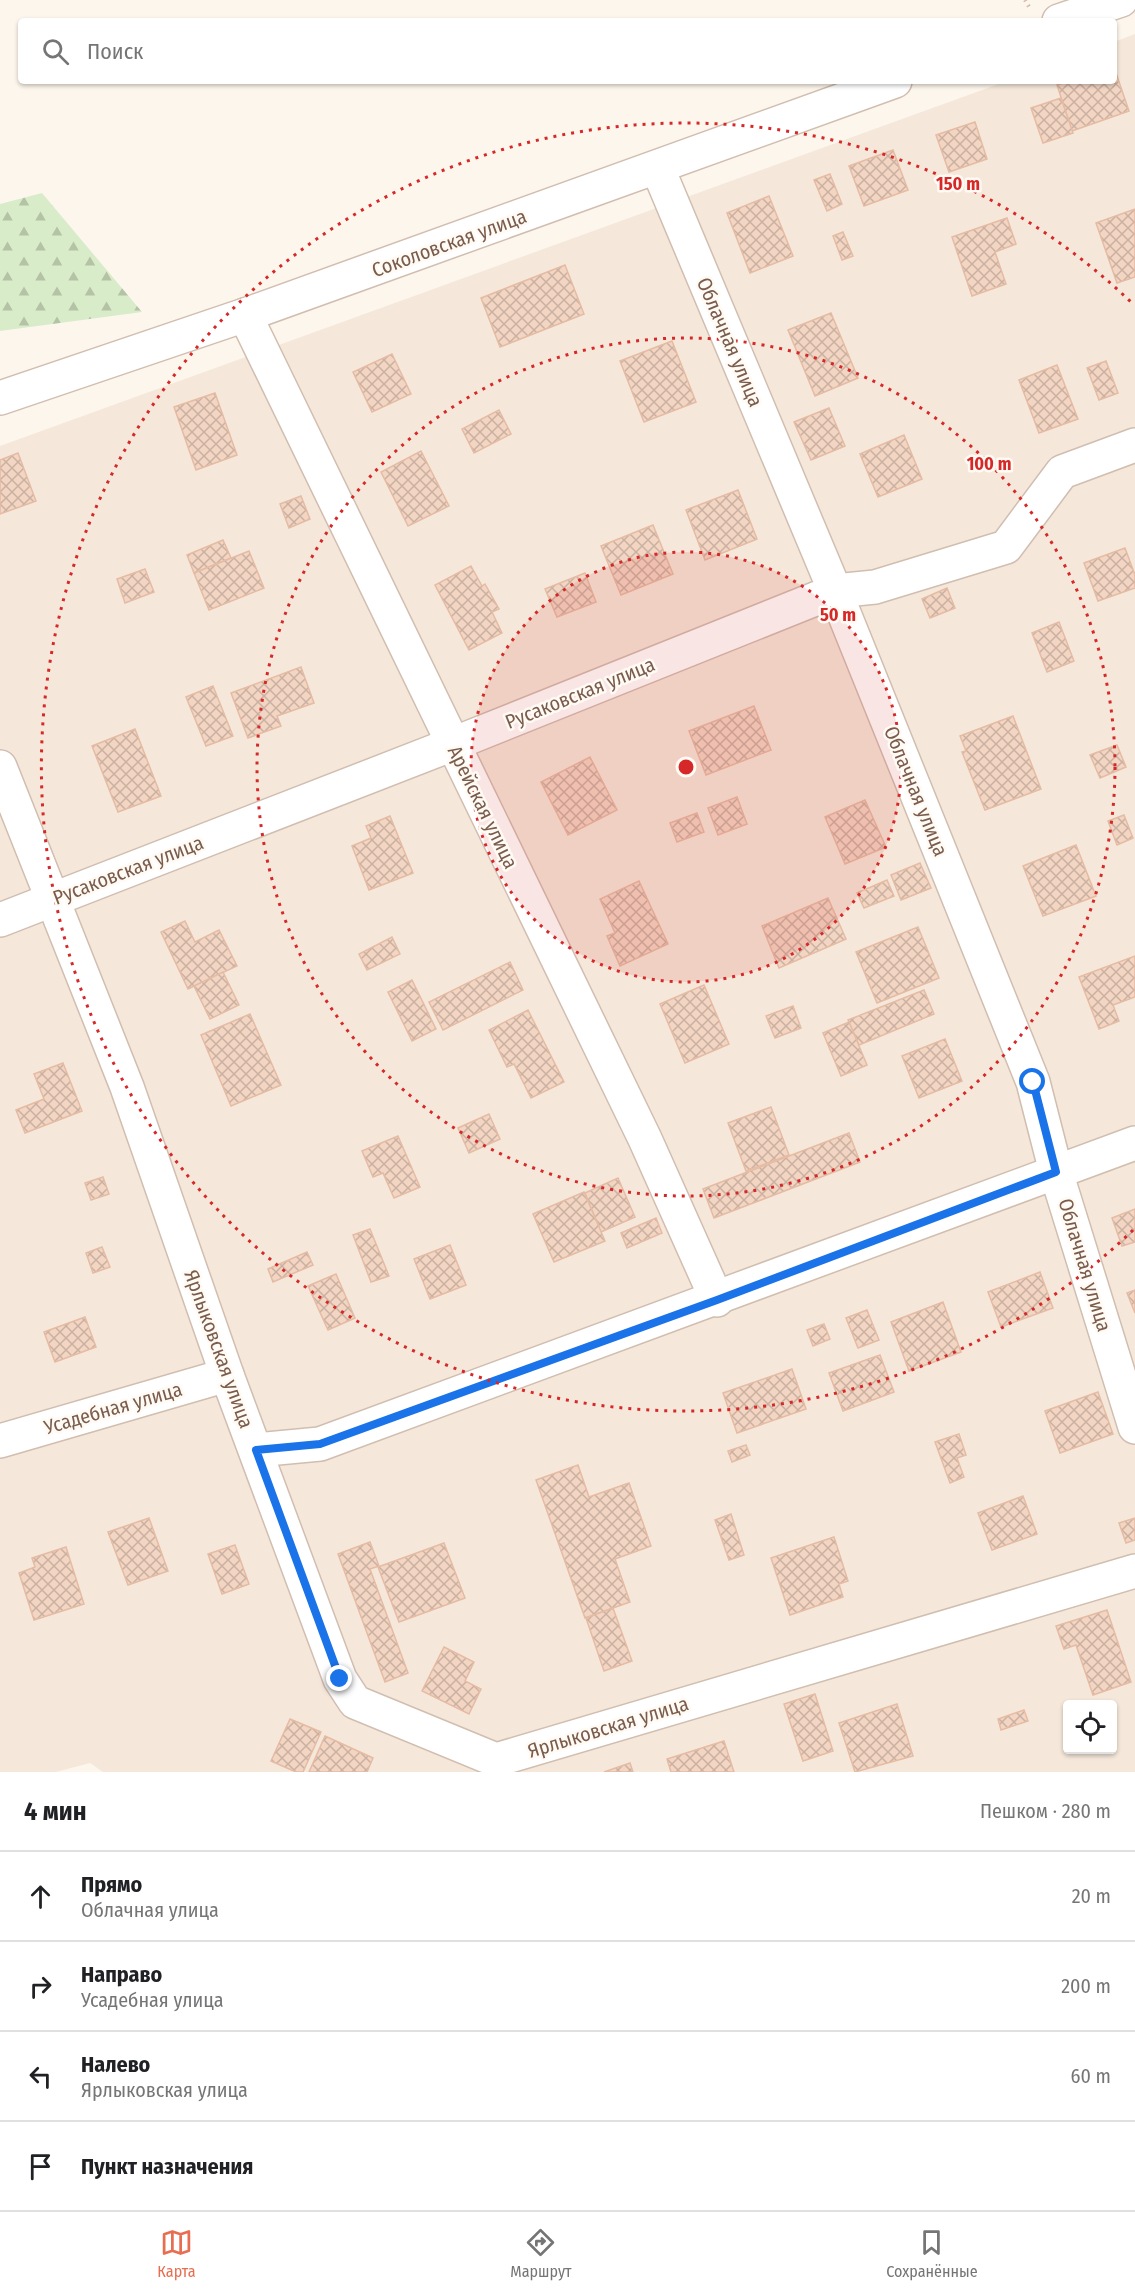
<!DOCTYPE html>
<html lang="ru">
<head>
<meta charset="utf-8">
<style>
	body { margin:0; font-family:"Fira Sans Condensed",sans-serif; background:#f2f2f2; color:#202124 }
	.controls { position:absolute; right:18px; bottom:18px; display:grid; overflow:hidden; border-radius:6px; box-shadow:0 2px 4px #0004 }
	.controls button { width:54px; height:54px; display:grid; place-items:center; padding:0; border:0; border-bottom:2px solid #e0e0e0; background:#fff; color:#202124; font:30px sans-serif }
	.stop { position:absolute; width:18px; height:18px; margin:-14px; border:4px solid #1a73e8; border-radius:50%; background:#fff }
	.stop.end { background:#1a73e8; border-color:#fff; box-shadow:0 2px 6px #0008 }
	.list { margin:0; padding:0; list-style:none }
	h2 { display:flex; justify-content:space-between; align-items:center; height:78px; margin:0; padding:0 24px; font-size:26px }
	h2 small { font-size:20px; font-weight:400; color:#757577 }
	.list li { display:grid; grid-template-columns:39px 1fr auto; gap:18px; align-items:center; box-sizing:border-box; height:90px; padding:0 24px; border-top:2px solid #e0e0e0 }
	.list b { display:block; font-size:22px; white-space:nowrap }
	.list p { margin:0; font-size:20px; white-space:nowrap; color:#757577 }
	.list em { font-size:20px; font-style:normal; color:#757577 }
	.icon { flex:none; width:33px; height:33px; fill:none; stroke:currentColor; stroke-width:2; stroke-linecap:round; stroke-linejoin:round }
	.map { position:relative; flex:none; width:1135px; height:1772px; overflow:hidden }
	.search { position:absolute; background:#fff; box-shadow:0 2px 4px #0004; left:18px; right:18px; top:18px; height:66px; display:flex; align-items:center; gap:15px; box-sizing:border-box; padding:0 21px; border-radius:6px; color:#757577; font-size:22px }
	.sheet { height:438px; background:#fff }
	nav { display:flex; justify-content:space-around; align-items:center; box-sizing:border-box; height:84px; border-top:2px solid #e0e0e0; background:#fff; font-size:16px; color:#757577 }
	nav a { display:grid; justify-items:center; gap:3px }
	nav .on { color:#e76f51 }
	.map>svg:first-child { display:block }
	.residential { fill:#f5e8da; fill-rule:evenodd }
	.forest { fill:url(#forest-firs) }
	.building { fill:url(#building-cross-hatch); stroke:#e6bba3; stroke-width:1.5 }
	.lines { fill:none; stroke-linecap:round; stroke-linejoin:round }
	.street-casing { stroke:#d1beb0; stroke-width:36 }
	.path { stroke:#d9b8a5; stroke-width:4; stroke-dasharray:1.5 4.5; stroke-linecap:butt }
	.street { stroke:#fff; stroke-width:33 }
	.route { stroke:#1a73e8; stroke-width:8 }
	.ring { fill:none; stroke:#d62828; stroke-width:3; stroke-dasharray:3 6 }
	.labels { text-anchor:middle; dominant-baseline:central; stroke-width:5; stroke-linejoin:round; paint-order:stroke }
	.street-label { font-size:20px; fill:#7a5c4d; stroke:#fffaf3 }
	.centre { fill:#d62828; stroke:#fffaf3; stroke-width:3 }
	.ring-label { font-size:18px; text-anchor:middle; font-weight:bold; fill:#d62828; stroke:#fffaf3; stroke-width:5; stroke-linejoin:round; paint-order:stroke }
</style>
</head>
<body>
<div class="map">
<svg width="1135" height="1772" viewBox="0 0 1135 1772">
	<defs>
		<pattern id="forest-firs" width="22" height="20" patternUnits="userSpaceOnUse" patternTransform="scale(1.5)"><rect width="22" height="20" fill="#d8ecc9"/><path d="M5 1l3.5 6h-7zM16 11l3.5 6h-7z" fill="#b4c2a5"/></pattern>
		<pattern id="building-cross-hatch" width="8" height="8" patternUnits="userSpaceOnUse" patternTransform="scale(1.5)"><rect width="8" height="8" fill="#f3d5c3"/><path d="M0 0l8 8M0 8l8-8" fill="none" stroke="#cab0a1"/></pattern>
	</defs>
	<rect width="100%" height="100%" fill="#fdf6ec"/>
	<path class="residential" d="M1135,34V1772H103L90,1763L56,1772H0V446L1007,81H1114V42ZM1068,1704H1112V1750H1068Z"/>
	<path class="forest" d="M42,193L142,312L0,331V204Z"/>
	<g class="building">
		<path d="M1114,67L1129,111L1072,131L1057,85L1068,81H1114Z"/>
		<path d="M1061,98L1073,133L1043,143L1031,108Z"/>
		<path d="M975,122L987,159L949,172L936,135Z"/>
		<path d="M893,150L908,190L864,206L849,166Z"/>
		<path d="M830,174L842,204L827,211L814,180Z"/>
		<path d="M769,196L793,256L750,273L727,213Z"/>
		<path d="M1135,209V277L1117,283L1096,223Z"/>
		<path d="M1007,218L1016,244L995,252L1006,284L972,296L952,237Z"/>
		<path d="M843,232L853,256L842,260L833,236Z"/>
		<path d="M565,265L584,314L500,347L481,298Z"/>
		<path d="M831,313L858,378L815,396L788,330Z"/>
		<path d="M672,341L696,402L644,422L620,361Z"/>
		<path d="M392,354L411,394L372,412L353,372Z"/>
		<path d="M1106,361L1118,393L1099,400L1087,368Z"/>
		<path d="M1057,365L1078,419L1039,433L1019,380Z"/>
		<path d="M215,393L237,455L196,470L174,407Z"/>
		<path d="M829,408L845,446L811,460L794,422Z"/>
		<path d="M499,410L511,434L474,453L462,429Z"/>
		<path d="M904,435L922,479L878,497L860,454Z"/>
		<path d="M421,451L449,506L408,526L381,472Z"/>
		<path d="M18,453L36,501L0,514V460Z"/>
		<path d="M738,490L757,539L705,560L686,510Z"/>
		<path d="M301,496L310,519L289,528L280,504Z"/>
		<path d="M653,525L673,574L621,595L601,546Z"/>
		<path d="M223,540L231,558L194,573L187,555Z"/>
		<path d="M1125,548L1135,575V588L1098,601L1084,563Z"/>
		<path d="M249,551L264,588L209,610L194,573Z"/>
		<path d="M471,566L482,586L485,584L499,609L492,612L502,633L469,650L435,585Z"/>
		<path d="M145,569L154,592L125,603L117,579Z"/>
		<path d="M585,573L596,602L557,617L545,589Z"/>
		<path d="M947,588L955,608L930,618L922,599Z"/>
		<path d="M1059,622L1074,661L1047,672L1032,633Z"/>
		<path d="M301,667L314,703L277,716L281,726L248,738L231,693Z"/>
		<path d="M213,686L233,736L206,746L186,697Z"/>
		<path d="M754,706L771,750L706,775L689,731Z"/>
		<path d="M1013,716L1041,789L985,810L962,752L966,751L960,736Z"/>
		<path d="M135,729L161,796L118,812L92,746Z"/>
		<path d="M1117,745L1126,767L1100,778L1090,755Z"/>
		<path d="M590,757L617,810L568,835L541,782Z"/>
		<path d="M737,797L747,824L718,835L708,808Z"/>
		<path d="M865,800L886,847L845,864L825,817Z"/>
		<path d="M697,813L704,832L677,842L670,823Z"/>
		<path d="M1124,815L1133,838L1117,845L1108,821Z"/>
		<path d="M390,816L413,873L369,890L352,846L371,838L366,826Z"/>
		<path d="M1076,845L1096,896L1043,916L1023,866Z"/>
		<path d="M920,863L931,888L901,900L891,875Z"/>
		<path d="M887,880L894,896L864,908L857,893Z"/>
		<path d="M639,881L668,944L620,966L607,936L615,933L600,899Z"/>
		<path d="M828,898L846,939L779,968L762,926Z"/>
		<path d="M185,921L195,942L219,930L237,966L188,989L161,932Z"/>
		<path d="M918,927L939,978L877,1003L856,952Z"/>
		<path d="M392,937L400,954L367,970L359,954Z"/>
		<path d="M1135,956V997L1113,1005L1119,1021L1099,1029L1079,977Z"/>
		<path d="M510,962L523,990L443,1030L429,1002Z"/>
		<path d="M223,972L239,1005L210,1019L194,986Z"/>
		<path d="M412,980L436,1029L412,1041L388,992Z"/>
		<path d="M704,985L729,1044L685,1063L660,1004Z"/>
		<path d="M924,990L934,1014L859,1045L848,1020Z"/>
		<path d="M793,1006L801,1028L775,1038L766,1016Z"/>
		<path d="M528,1010L564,1082L531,1098L514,1064L507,1067L489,1030Z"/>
		<path d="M250,1014L281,1085L231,1106L201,1035Z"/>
		<path d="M849,1022L867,1065L841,1076L823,1033Z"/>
		<path d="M945,1039L962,1081L919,1098L902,1056Z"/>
		<path d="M63,1063L82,1111L25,1133L16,1110L44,1099L34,1074Z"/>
		<path d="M771,1107L789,1155L746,1171L728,1123Z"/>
		<path d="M489,1114L500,1139L469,1153L458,1128Z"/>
		<path d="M849,1133L860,1162L714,1218L703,1189Z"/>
		<path d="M398,1136L420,1187L394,1198L383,1173L373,1177L362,1151Z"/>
		<path d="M103,1177L109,1194L91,1200L85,1183Z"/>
		<path d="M618,1178L635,1217L601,1232L585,1193Z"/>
		<path d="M584,1192L605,1241L554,1262L533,1214Z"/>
		<path d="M1135,1209V1242L1122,1246L1112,1218Z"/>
		<path d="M656,1218L662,1233L627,1248L621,1233Z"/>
		<path d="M370,1229L389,1276L371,1282L353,1235Z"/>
		<path d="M450,1245L466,1285L430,1299L414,1259Z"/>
		<path d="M102,1247L110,1267L93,1273L86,1253Z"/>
		<path d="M307,1252L313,1265L273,1282L268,1269Z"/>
		<path d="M1040,1272L1053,1308L1001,1327L988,1292Z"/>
		<path d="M336,1274L355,1318L328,1330L308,1286Z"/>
		<path d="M1135,1290V1313L1127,1293Z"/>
		<path d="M943,1302L961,1352L909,1371L891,1322Z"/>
		<path d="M867,1310L879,1340L858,1348L846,1318Z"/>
		<path d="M85,1317L96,1347L55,1362L44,1332Z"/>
		<path d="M824,1324L830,1339L813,1346L807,1330Z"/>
		<path d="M880,1355L894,1392L843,1411L829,1373Z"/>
		<path d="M792,1369L806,1409L737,1433L723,1393Z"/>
		<path d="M1098,1392L1113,1434L1060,1453L1045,1411Z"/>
		<path d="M959,1434L966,1455L957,1458L964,1477L950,1483L935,1442Z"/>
		<path d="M746,1445L750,1455L732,1462L728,1451Z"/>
		<path d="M578,1465L589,1497L629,1483L651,1546L615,1559L630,1602L585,1618L536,1480Z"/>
		<path d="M1023,1496L1037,1534L992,1550L978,1513Z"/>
		<path d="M731,1514L744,1555L729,1560L715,1520Z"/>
		<path d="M149,1518L168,1571L128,1585L108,1532Z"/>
		<path d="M1135,1518V1540L1126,1543L1119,1523Z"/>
		<path d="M834,1537L848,1581L839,1584L843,1597L790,1615L771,1558Z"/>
		<path d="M370,1542L379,1566L370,1569L408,1673L385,1682L338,1554Z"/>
		<path d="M444,1543L465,1598L399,1622L378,1567Z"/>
		<path d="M235,1545L249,1584L222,1594L208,1554Z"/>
		<path d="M66,1547L84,1604L34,1620L19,1573L35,1567L32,1558Z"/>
		<path d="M613,1608L632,1661L604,1671L586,1618Z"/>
		<path d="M1107,1610L1131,1682L1093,1695L1076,1645L1064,1649L1056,1626Z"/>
		<path d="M444,1647L474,1662L465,1681L481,1689L469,1714L422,1691Z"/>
		<path d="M815,1694L833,1751L803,1761L784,1704Z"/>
		<path d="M897,1704L913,1756L855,1772L839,1723Z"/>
		<path d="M1024,1710L1028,1721L1001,1730L998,1719Z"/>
		<path d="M290,1719L321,1732L303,1772H296L271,1761Z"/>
		<path d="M325,1736L373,1758L367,1772H309Z"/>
		<path d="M724,1741L734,1772H671L667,1759Z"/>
		<path d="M630,1763L633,1772H604Z"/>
	</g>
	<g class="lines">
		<g class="street-casing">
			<g id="street">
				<path d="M1059,21L1121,0"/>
				<path d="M658,169L835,591L1033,1082L1056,1172L1135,1427"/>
				<path d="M245,315L645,1139L717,1300"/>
				<path d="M0,398L245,315L895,81"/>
				<path d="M0,767L127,1087L227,1375L340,1679L355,1702L496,1760L1135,1571"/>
				<path d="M0,920L453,744L835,591L875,587L1006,547L1062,472L1135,445"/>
				<path d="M0,1441L227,1375"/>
				<path d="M256,1450L320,1444L1135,1143"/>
			</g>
		</g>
		<path class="path" d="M1025,0L1031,10"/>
		<use href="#street" class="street"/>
	</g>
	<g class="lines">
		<path class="route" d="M340,1679L256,1450L320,1444L717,1300L1056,1172L1033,1082"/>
	</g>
	<circle cx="686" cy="767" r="215" fill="#d62828" fill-opacity=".12"/>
	<g class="ring">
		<circle cx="686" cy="767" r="215"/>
		<circle cx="686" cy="767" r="429"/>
		<path d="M1133 1230A644 644 0 1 1 1133 304"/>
	</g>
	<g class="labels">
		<g class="street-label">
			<text transform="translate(449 243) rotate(-20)">Соколовская улица</text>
			<text transform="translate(730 342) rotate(67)">Облачная улица</text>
			<text transform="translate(580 693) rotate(-22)">Русаковская улица</text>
			<text transform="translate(916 791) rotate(68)">Облачная улица</text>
			<text transform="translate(483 807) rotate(64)">Арейская улица</text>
			<text transform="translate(128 870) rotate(-21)">Русаковская улица</text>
			<text transform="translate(1085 1265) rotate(73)">Облачная улица</text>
			<text transform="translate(219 1349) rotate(70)">Ярлыковская улица</text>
			<text transform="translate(113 1408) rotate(-16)">Усадебная улица</text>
			<text transform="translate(608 1727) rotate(-17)">Ярлыковская улица</text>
		</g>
	</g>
	<circle cx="686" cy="767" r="9" class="centre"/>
	<g class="ring-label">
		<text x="958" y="190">150 m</text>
		<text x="989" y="470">100 m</text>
		<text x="838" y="621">50 m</text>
	</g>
</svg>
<div class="controls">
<button><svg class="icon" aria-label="locate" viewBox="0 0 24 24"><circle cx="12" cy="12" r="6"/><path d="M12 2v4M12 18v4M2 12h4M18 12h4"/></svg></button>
</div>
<div class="stop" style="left:1033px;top:1082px"></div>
<div class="stop end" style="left:340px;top:1679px"></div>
<div class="search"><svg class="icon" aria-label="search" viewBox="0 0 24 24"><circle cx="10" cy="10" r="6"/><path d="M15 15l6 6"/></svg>Поиск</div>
</div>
<section class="sheet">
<h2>4 мин<small>Пешком · 280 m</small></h2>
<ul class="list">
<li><svg class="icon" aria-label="ahead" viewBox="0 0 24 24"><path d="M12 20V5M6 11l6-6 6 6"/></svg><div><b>Прямо</b><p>Облачная улица</p></div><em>20 m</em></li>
<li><svg class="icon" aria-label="right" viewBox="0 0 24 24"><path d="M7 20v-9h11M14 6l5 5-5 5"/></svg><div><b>Направо</b><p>Усадебная улица</p></div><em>200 m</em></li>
<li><svg class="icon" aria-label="left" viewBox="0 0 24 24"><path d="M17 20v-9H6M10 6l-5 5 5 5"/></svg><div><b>Налево</b><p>Ярлыковская улица</p></div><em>60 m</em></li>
<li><svg class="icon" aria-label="arrive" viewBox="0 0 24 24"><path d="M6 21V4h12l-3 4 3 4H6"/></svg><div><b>Пункт назначения</b></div></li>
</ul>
</section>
<nav>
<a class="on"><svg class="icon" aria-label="map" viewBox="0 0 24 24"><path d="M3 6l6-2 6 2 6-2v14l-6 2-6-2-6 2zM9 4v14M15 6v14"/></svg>Карта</a>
<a><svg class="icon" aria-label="directions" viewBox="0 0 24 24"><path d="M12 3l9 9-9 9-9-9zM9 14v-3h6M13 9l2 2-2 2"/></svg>Маршрут</a>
<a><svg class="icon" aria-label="saved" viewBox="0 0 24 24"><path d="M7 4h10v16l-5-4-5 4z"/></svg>Сохранённые</a>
</nav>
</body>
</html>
